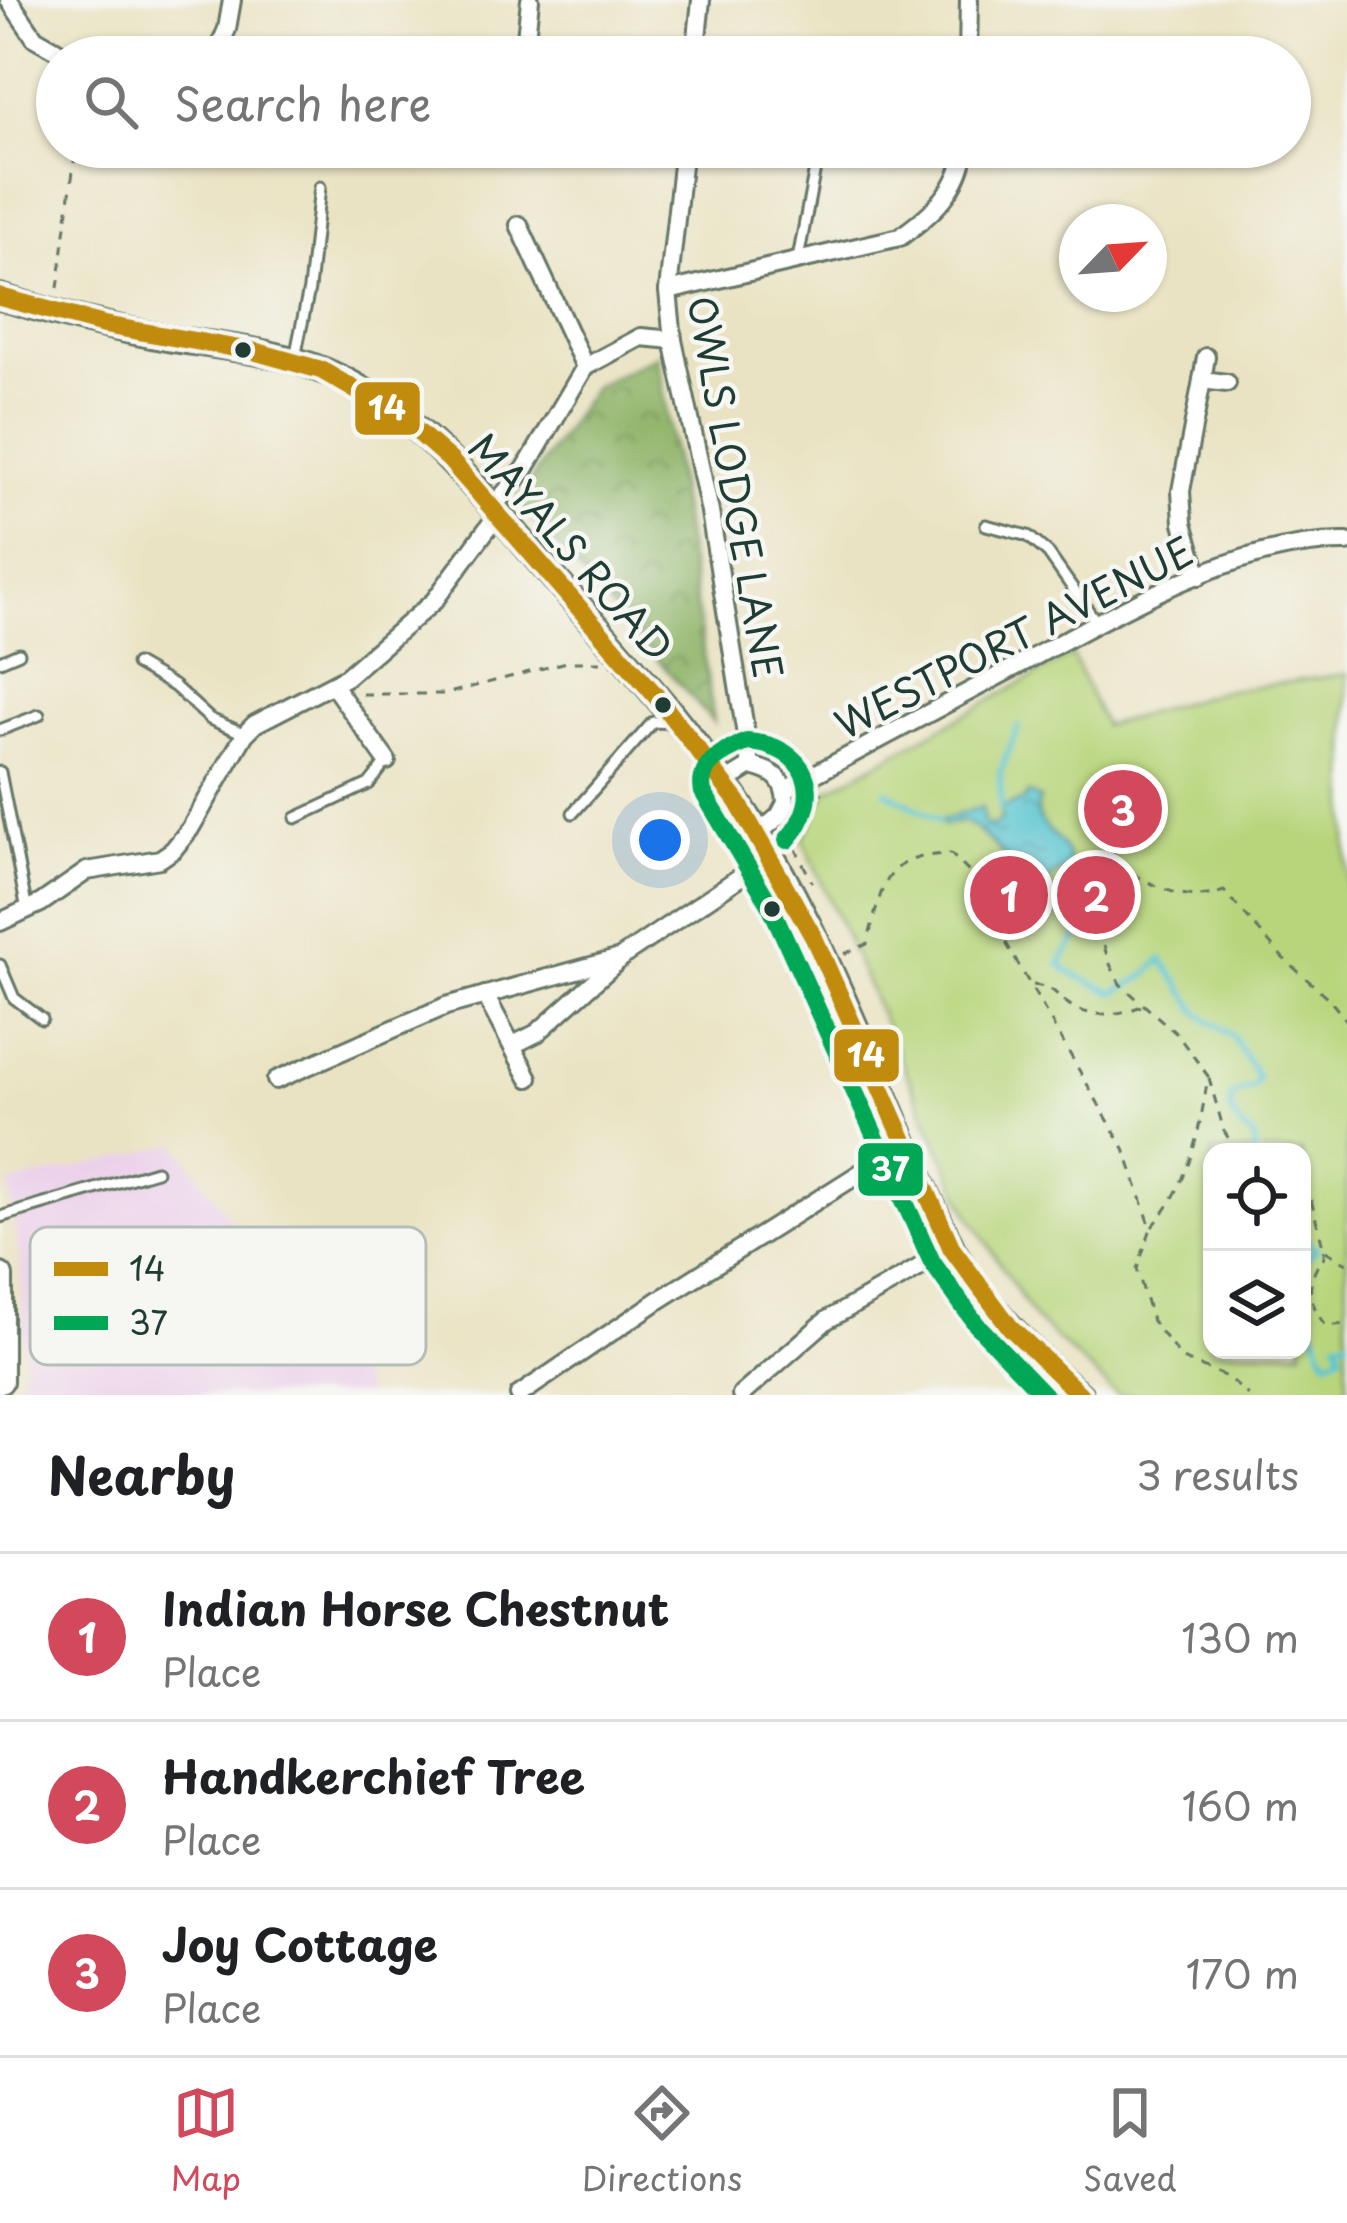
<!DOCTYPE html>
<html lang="en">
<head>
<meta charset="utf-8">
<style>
	body { margin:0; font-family:"Playpen Sans",sans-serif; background:#f6f6f6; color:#202124 }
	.controls { position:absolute; right:36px; bottom:36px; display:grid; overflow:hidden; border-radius:24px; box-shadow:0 3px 9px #0004 }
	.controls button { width:108px; height:108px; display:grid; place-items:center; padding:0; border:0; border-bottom:3px solid #e0e0e0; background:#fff; color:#202124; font:60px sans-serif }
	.compass { position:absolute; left:1059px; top:204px; width:108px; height:108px; border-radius:50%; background:#fff; box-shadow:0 3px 9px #0004; rotate:65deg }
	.you { position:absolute; left:660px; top:840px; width:42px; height:42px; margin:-30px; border:9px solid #fff; border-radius:50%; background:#1a73e8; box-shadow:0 0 0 18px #1a73e833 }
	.badge { display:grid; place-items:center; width:78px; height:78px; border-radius:50%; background:#d1495b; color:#fff; font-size:39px; font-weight:700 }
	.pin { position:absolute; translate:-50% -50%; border:6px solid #fff; box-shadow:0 3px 12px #0006 }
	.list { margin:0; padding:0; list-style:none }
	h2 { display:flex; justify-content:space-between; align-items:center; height:156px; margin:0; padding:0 48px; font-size:51px }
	h2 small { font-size:39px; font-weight:400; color:#757577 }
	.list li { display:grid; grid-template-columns:78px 1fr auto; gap:36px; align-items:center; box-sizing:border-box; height:168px; padding:0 48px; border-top:3px solid #e0e0e0 }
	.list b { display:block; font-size:45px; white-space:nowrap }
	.list p { margin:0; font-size:39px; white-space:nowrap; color:#757577 }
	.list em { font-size:39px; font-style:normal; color:#757577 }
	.icon { flex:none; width:66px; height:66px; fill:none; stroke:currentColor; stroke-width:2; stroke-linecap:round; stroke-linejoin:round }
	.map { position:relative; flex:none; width:1347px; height:1395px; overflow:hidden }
	.search { position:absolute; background:#fff; box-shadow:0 3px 9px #0004; left:36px; right:36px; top:36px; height:132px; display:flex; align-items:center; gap:30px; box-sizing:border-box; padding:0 42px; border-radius:66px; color:#757577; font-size:45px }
	.sheet { height:660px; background:#fff }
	nav { display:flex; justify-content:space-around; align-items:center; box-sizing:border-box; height:168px; border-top:3px solid #e0e0e0; background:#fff; font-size:33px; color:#757577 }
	nav a { display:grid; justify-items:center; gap:6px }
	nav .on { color:#d1495b }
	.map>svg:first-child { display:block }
	.built { fill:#ecd1ea }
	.forest { fill:url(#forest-crowns); stroke:#587a50; stroke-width:3 }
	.park { fill:#b8d57c; stroke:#6c8958; stroke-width:3; fill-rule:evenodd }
	.water { fill:url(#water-ripples); stroke:#3c8182; stroke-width:3 }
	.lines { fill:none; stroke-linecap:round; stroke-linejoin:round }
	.stream { stroke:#58c5d0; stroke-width:6 }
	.lane-casing { stroke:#676; stroke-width:15 }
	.street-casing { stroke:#676; stroke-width:22 }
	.secondary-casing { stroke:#676; stroke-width:30 }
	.path { stroke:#676; stroke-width:3; stroke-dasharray:9 9; stroke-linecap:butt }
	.lane { stroke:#fff; stroke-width:9 }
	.street { stroke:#fff; stroke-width:16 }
	.secondary { stroke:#fff; stroke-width:24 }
	.bus-1-casing { stroke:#f6f6f2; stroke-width:27 }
	.bus-2-casing { stroke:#f6f6f2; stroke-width:27 }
	.bus-1 { stroke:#c18c0d; stroke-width:18 }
	.bus-2 { stroke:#00a754; stroke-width:18 }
	.bus-dot { fill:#1f3d34; stroke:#f6f6f2; stroke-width:4.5 }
	.labels { text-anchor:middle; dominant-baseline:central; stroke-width:9; stroke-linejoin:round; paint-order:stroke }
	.street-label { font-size:39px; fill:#1f3d34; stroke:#f6f6f2 }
	.key { fill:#f6f6f2; stroke:#b6beb9; stroke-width:3 }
	.key-label { font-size:33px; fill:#1f3d34 }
	.line-badge { stroke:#f6f6f2; stroke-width:4.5 }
	.badge-label { font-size:33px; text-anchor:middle; font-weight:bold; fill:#fff }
</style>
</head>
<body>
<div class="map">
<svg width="1347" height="1395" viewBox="0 0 1347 1395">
	<defs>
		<pattern id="forest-crowns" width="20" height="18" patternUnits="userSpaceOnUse" patternTransform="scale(3)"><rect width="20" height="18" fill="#92b66c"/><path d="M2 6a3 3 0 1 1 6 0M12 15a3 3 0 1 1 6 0" fill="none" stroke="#77955a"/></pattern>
		<pattern id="water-ripples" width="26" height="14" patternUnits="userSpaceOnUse" patternTransform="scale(3)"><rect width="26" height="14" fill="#58c5d0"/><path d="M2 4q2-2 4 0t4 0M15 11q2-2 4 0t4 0" fill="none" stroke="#48a1aa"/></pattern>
	</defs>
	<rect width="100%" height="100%" fill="#f6f6f2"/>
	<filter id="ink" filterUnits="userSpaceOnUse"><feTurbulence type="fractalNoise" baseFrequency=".00833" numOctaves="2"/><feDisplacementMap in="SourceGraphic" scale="24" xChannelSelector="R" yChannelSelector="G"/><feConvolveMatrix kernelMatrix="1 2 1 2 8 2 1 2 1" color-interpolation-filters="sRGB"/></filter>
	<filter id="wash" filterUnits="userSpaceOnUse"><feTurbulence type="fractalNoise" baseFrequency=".004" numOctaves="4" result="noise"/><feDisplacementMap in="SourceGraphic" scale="48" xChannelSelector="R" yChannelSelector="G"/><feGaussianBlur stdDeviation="2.7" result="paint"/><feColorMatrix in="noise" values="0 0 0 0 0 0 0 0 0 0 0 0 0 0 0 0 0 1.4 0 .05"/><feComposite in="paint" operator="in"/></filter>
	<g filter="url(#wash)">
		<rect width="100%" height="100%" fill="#eae3c3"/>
		<path class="built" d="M177,1144L228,1216L269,1255L300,1304L342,1338L367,1395H19L25,1365L20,1261L8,1184Z"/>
		<path class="forest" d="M658,355L714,723L517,501L594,387Z"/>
		<path class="park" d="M1072,655L1104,726L1222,691L1347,674V1395H1117L1034,1318L969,1214L803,840L827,791ZM1212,1152H1302V1350H1212Z"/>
		<path class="water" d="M1028,793L1040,799C1027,829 1071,835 1069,866L1012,905L1009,899L1015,870C1009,859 974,824 964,822C957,821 951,825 944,826L939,821L982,807L983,821L991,827L1001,821V808L1024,800Z"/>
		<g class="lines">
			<g class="stream">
				<path d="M886,791L939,821"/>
				<path d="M1001,808L1000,773L1018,727"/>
				<path d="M1071,908L1080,932L1060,963L1067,971L1114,993L1145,976L1162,959L1200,1014L1233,1037L1258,1078L1254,1086L1233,1095C1225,1115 1240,1125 1254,1138L1255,1152"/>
				<path d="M1030,918L1046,910L1071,908L1075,884L1065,867"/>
				<path d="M1302,1239L1317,1249L1302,1262"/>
				<path d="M1302,1301L1307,1302C1301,1320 1309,1321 1316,1335C1322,1346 1319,1350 1328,1360L1341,1354L1337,1341L1347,1340"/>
			</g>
		</g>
	</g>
	<g filter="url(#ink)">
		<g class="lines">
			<g class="lane-casing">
				<g id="lane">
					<path d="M798,259L819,147"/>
					<path d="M295,358L309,289L320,187"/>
					<path d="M986,525L1028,536L1048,553L1097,623"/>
					<path d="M0,661L19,653"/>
					<path d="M136,664L174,686L210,719L245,734"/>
					<path d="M0,730L39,715"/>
					<path d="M0,772L27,910"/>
					<path d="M573,813L653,722L675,723"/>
					<path d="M296,818L369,784L387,761"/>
					<path d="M0,965L14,998L42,1019"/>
					<path d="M0,1217L156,1171"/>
				</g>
			</g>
			<g class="street-casing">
				<g id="street">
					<path d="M9,0L35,38L68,57"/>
					<path d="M215,57L227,29L232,0"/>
					<path d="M524,57L530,0"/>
					<path d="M695,57L701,0"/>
					<path d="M968,57L969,0"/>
					<path d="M684,147L668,291L673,340L710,512L751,766"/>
					<path d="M519,225L585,367"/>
					<path d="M668,291L900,237C932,214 961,189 965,147"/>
					<path d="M1202,380L1206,357"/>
					<path d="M493,507L525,469L585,367L641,337L673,340"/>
					<path d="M1199,576L1183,523L1181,491L1202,380L1227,383"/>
					<path d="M333,685L387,761"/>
					<path d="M725,782L751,766C773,771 785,778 786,803L779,816L758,834"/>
					<path d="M785,790C861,750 937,709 1013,668C1112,616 1233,540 1347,542"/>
					<path d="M0,922L41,903L87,871L160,859L173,850L190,829L245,734L255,724L346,677L434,601L498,514"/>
					<path d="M485,995L529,1078"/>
					<path d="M513,1045L537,1033L620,959"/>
					<path d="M276,1080L446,1006L620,958L771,856"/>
					<path d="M519,1395L656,1302L903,1146"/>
					<path d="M741,1395L827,1320L952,1249"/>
				</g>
			</g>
			<g class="secondary-casing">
				<g id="secondary">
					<path d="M0,297C55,314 111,328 167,338C228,348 287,351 342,379C426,421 480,493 540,562C617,651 699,737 761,838C838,967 887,1113 952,1249C985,1305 1030,1352 1080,1395"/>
					<path d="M0,1276V1381"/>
				</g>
			</g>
			<g class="path">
				<path d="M58,288L76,147"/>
				<path d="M362,694H445L567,662H601"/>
				<path d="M787,831L812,882"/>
				<path d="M795,842L822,792"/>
				<path d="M761,885L815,994"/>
				<path d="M996,921L1109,875L1122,825"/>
				<path d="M844,954L867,944C883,888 880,855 951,854L972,875L998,929L1125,1150L1151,1228L1137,1269L1152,1321L1182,1359L1227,1377L1248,1395"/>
				<path d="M1033,985C1056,988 1050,990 1067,1003C1088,1020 1121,1015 1144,1005"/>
				<path d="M850,1074L877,1144"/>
				<path d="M1209,1078L1224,1131L1237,1152"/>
				<path d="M891,1174L922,1248"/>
				<path d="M1302,1185L1309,1192L1324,1250L1347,1263"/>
				<path d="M1152,1227C1190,1185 1200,1129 1208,1076L1176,1033L1120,984L1108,960L1100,930L1109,900V875L1125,869C1157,888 1188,904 1224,891L1283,958L1327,997L1347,1021"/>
				<path d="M1324,1250V1257C1304,1280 1308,1303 1326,1326L1347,1324"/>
				<path d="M939,1277L975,1321"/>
			</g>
			<use href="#lane" class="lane"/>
			<use href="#street" class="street"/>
			<use href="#secondary" class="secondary"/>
			<g class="bus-1-casing">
				<path id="bus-1" d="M0,297L104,325L257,352L321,370L400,416L450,460L656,696L737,801L814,938L952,1249L1010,1327L1080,1395"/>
			</g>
			<g class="bus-2-casing">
				<path id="bus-2" d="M787,840C827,796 807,745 747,742C724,751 697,764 703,792L769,903L932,1262L976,1324L1044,1395"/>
			</g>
			<use href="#bus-1" class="bus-1"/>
			<use href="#bus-2" class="bus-2"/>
		</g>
	</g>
	<g class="bus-dot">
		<circle cx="243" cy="350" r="10"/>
		<circle cx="663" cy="705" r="10"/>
		<circle cx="772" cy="909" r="10"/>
	</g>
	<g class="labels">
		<g class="street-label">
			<text transform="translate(737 487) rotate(80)">OWLS LODGE LANE</text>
			<text transform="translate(572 546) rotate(49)">MAYALS ROAD</text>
			<text transform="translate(1013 636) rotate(-27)">WESTPORT AVENUE</text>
		</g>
	</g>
	<rect x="30" y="1227" width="396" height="138" rx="18" class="key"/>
	<rect x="54" y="1262" width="54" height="14" fill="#c18c0d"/>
	<rect x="54" y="1316" width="54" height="14" fill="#00a754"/>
	<g class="key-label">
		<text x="129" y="1281">14</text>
		<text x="129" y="1335">37</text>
	</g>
	<g class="line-badge">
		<rect x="353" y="380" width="69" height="57" rx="12" fill="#c18c0d"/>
		<rect x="832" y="1027" width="69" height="57" rx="12" fill="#c18c0d"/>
		<rect x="856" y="1141" width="69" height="57" rx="12" fill="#00a754"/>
	</g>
	<g class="badge-label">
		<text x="387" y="420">14</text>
		<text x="866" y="1067">14</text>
		<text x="890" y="1181">37</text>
	</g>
</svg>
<div class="controls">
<button><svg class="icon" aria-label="locate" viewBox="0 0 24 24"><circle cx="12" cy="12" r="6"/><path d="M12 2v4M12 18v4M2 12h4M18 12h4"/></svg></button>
<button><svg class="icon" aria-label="layers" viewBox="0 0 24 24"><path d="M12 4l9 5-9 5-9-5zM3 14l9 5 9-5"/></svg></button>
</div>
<svg class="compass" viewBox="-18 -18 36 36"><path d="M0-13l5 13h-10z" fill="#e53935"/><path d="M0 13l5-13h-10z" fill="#757577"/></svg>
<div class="you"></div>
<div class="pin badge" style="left:1009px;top:895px">1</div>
<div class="pin badge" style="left:1096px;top:895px">2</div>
<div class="pin badge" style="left:1123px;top:809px">3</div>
<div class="search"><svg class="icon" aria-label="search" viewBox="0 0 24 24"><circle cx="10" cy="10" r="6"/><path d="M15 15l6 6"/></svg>Search here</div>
</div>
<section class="sheet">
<h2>Nearby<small>3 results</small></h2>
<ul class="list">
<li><span class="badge">1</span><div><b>Indian Horse Chestnut</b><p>Place</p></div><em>130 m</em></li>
<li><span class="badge">2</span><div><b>Handkerchief Tree</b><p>Place</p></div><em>160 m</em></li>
<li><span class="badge">3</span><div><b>Joy Cottage</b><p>Place</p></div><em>170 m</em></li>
</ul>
</section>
<nav>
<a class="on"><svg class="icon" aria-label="map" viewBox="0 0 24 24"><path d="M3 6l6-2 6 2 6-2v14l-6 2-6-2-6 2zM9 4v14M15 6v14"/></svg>Map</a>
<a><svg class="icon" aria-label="directions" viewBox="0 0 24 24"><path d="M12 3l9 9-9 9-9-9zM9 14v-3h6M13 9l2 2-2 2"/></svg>Directions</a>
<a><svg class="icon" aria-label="saved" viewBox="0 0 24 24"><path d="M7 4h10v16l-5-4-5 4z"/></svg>Saved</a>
</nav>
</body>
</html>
